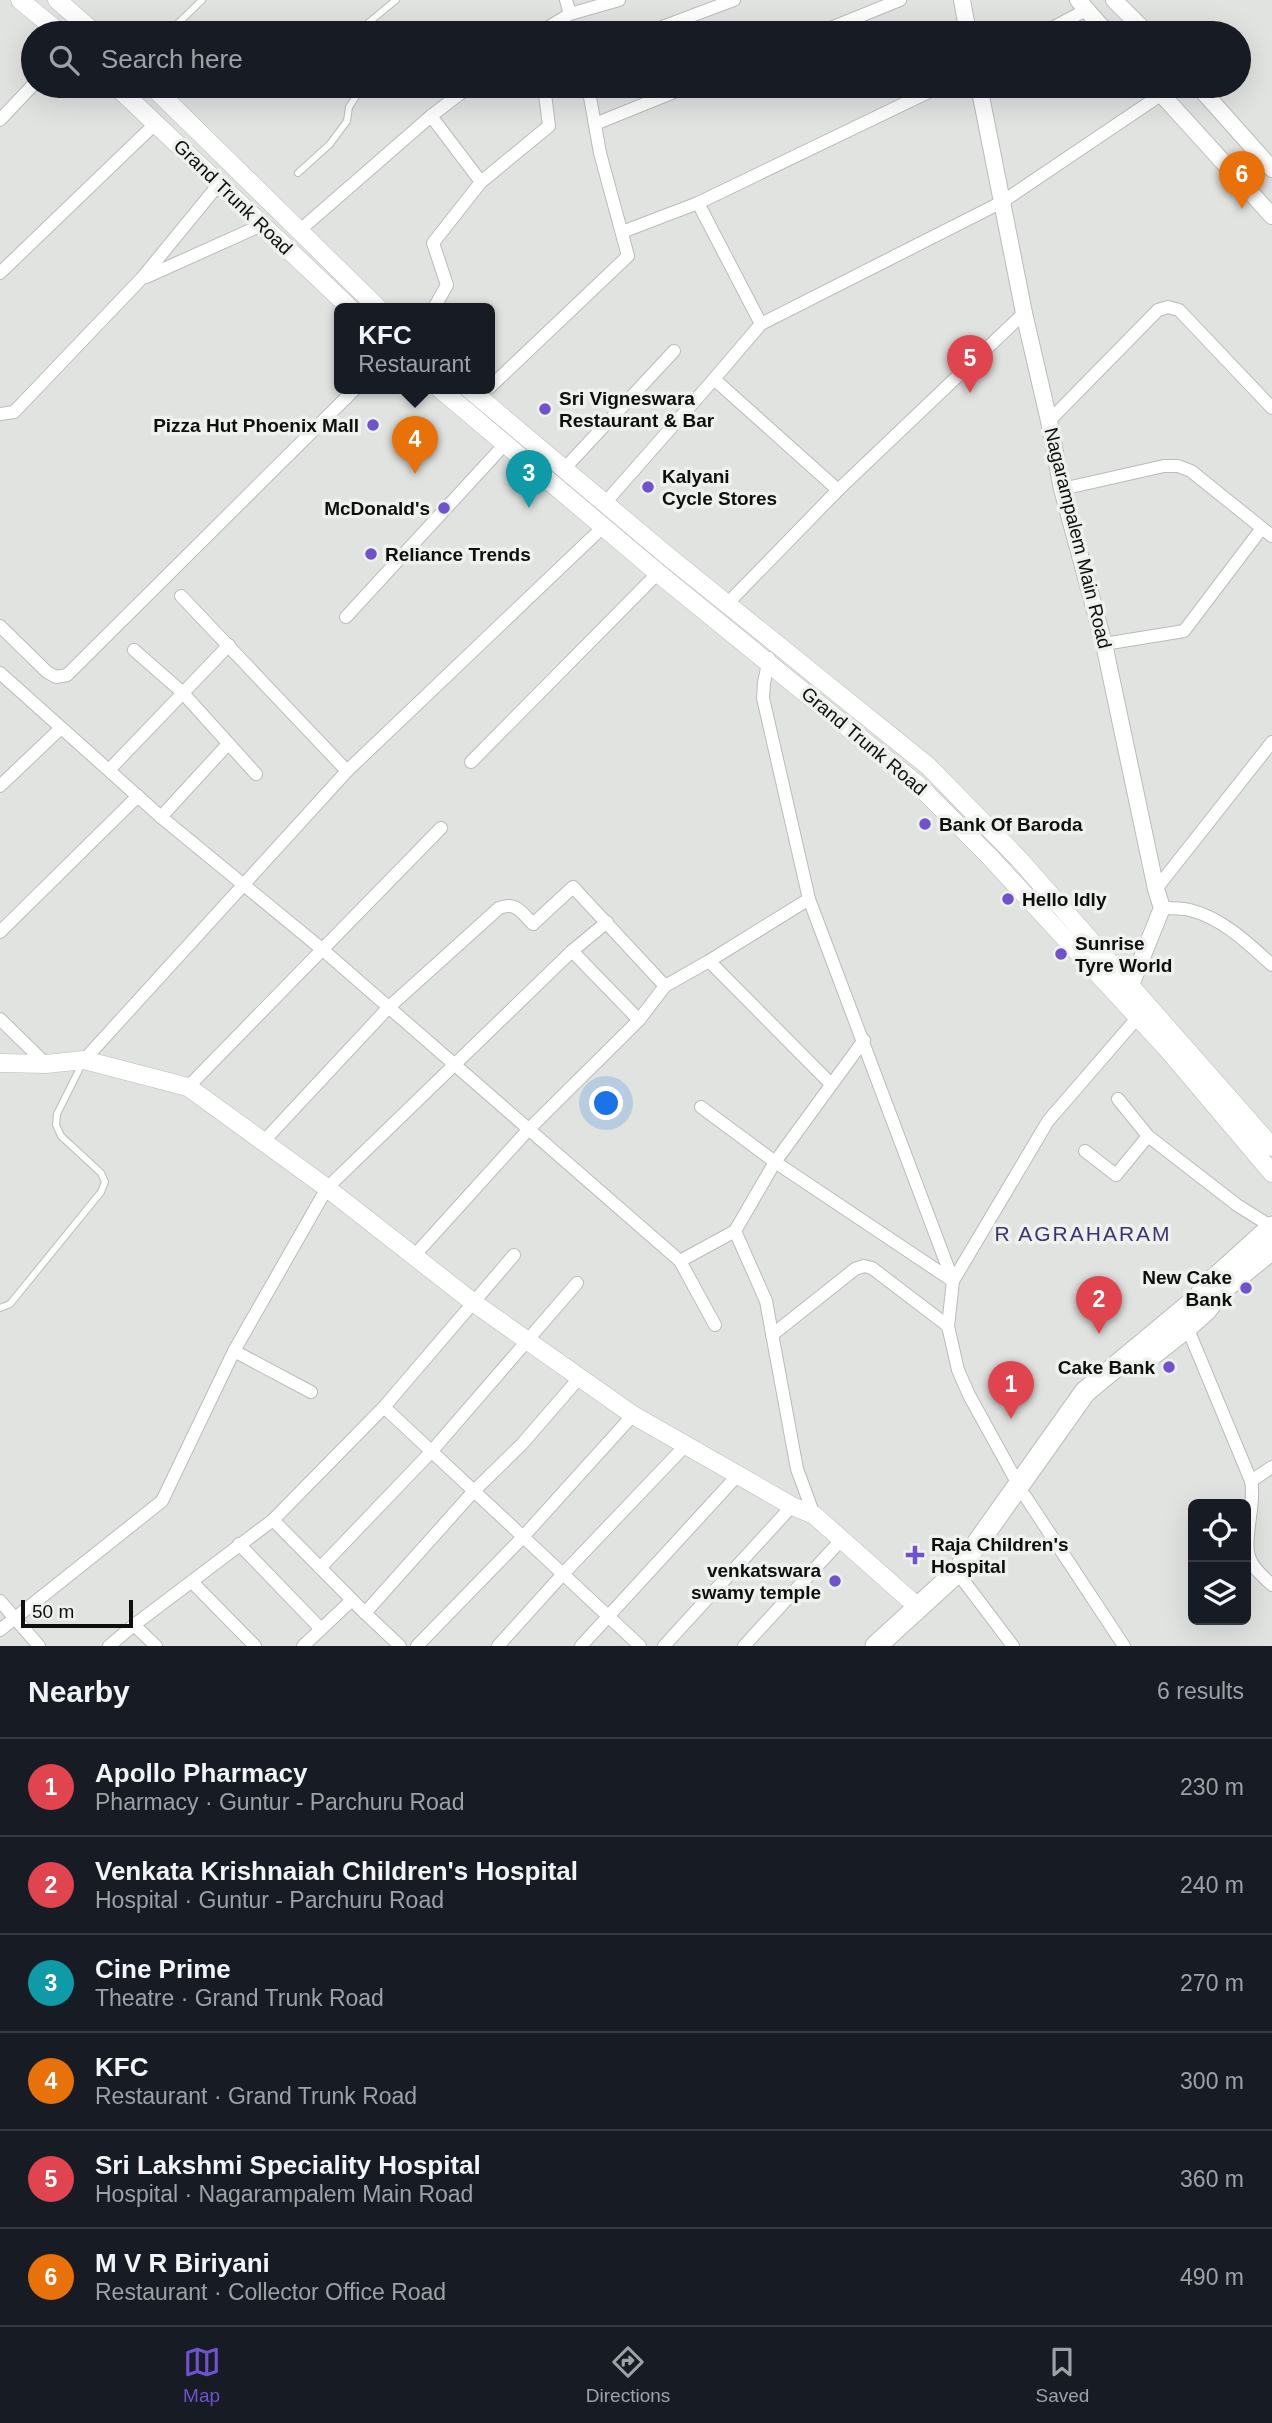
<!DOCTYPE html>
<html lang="en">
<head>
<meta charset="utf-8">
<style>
	body { margin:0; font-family:Arial,sans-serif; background:#20242c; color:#f1f3f6 }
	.controls { position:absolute; right:21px; bottom:21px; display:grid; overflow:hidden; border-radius:10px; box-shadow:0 7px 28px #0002 }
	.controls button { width:63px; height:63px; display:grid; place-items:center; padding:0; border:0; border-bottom:2px solid #363941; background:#171b24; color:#f1f3f6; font:35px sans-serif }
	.scale { position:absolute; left:21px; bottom:18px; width:112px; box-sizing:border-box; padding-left:7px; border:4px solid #0e0f0e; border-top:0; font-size:19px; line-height:24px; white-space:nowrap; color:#0e0f0e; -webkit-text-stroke:5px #eef1ed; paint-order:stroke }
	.you { position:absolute; left:607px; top:1104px; width:24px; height:24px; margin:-18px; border:5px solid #fff; border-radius:50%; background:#1a73e8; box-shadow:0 0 0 10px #1a73e833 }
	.badge { display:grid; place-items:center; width:46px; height:46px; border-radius:50%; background:#6f52cc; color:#fff; font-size:23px; font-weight:700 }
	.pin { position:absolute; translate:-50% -58px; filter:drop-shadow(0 2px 4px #0008) }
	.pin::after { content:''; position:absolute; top:37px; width:24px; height:21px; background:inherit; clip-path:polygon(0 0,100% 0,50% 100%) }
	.popup { position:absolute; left:334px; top:303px; width:161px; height:91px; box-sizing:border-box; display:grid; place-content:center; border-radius:10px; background:#171b24; filter:drop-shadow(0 2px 5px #0005); font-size:23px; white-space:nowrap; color:#9ea1a6 }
	.popup b { font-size:26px; color:#f1f3f6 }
	.popup::after { content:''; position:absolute; left:50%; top:100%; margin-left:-14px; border:14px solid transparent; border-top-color:#171b24 }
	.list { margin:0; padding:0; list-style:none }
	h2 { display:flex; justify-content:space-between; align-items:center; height:91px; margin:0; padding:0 28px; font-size:30px }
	h2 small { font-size:23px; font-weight:400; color:#9ea1a6 }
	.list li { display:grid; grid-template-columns:46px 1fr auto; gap:21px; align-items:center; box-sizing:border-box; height:98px; padding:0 28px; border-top:2px solid #363941 }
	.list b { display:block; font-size:26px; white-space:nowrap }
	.list p { margin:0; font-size:23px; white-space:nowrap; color:#9ea1a6 }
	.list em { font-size:23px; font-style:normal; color:#9ea1a6 }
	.icon { flex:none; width:38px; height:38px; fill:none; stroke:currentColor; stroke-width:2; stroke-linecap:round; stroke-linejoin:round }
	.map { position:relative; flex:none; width:1272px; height:1646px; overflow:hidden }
	.search { position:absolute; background:#171b24; box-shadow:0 7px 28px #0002; left:21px; right:21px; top:21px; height:77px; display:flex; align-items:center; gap:18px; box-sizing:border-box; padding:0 24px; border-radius:38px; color:#9ea1a6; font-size:26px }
	.sheet { height:679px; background:#171b24 }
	nav { display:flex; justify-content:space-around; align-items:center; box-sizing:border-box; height:98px; border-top:2px solid #363941; background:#171b24; font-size:19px; color:#9ea1a6 }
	nav a { display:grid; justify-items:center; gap:4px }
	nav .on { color:#6f52cc }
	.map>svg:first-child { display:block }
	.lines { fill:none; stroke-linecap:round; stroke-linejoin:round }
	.service-casing { stroke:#b9bcb9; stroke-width:8 }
	.minor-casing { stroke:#b9bcb9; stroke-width:14 }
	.tertiary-casing { stroke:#b9bcb9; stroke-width:18 }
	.secondary-casing { stroke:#b9bcb9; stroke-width:19 }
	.primary-casing { stroke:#b9bcb9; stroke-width:23 }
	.service { stroke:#fff; stroke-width:6 }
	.minor { stroke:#fff; stroke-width:12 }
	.tertiary { stroke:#fff; stroke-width:16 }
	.secondary { stroke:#fff; stroke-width:18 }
	.primary { stroke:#fff; stroke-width:21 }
	.poi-dot { fill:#6f52cc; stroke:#eef1ed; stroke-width:2.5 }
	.labels { text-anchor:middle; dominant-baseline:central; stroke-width:7; stroke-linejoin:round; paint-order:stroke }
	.street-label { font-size:19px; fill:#0e0f0e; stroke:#eef1ed }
	.poi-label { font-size:19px; font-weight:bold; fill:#0e0f0e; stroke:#eef1ed; text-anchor:start }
	.neighbourhood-label { font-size:21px; letter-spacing:2px; fill:#403470; stroke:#eef1ed }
</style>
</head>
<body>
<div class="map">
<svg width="1272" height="1646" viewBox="0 0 1272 1646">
	<rect width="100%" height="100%" fill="#e0e3e0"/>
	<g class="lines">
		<g class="service-casing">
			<g id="service">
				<path d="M168,33L202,0"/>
				<path d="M356,33L396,0"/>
				<path d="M298,173L330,144L347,121L349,107L357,95L358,86"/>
				<path d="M0,1308L10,1304L101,1192L105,1182L101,1173L61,1136L56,1125L57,1114L82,1064"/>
			</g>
		</g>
		<g class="minor-casing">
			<g id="minor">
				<path d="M566,0L570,14"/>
				<path d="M539,33L570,14L619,0"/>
				<path d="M646,33L734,0"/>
				<path d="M818,33L900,0"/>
				<path d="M1043,33L1086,10"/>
				<path d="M431,116L481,182L549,126L544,86"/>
				<path d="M0,120L33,85"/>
				<path d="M595,124L689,86"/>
				<path d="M300,230L431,116L470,86"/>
				<path d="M622,232L698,203"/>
				<path d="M0,273L156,123"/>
				<path d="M146,277L262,225"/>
				<path d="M434,308L447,285L433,243L481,182"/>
				<path d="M761,324L698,203L941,86"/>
				<path d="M714,379L761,324L1002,202L1162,94"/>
				<path d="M490,387L628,256L600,153L588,86"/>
				<path d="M0,414L14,412L142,278L219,184"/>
				<path d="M1049,421L1158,310L1168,307L1179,310L1272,408"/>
				<path d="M564,469L674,351"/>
				<path d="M1062,489L1164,466H1178L1191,471L1272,536"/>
				<path d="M605,503L714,379L838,490"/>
				<path d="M181,596L347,771"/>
				<path d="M727,604L838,490L1024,313"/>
				<path d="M346,617L505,444"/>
				<path d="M0,626L47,672L56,677L67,675L356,388"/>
				<path d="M1104,644L1184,631L1262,528"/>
				<path d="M134,650L182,692L256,774"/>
				<path d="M769,658L764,683L763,698L809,899L953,1281L948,1326L958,1370L969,1395L1018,1484"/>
				<path d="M0,673L161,817L323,950L680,1261L715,1325"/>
				<path d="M471,762L658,573"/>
				<path d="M109,770L229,645"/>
				<path d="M0,786L61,728"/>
				<path d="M161,817L228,744"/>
				<path d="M1156,889L1272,742"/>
				<path d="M1162,908C1171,908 1181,908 1190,910C1222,918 1248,943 1272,965"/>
				<path d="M0,932L138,796"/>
				<path d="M572,951L639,1020"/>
				<path d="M709,961L830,1083"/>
				<path d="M0,1019L46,1064"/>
				<path d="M84,1060L347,771L603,527"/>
				<path d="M188,1087L441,828"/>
				<path d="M1118,1099L1148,1136L1237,1205L1272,1227"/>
				<path d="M701,1107L775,1162L953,1281L1048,1121L1138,1017"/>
				<path d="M263,1142L388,1008L499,908C516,901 522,913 533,924L573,887L665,986"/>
				<path d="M1085,1151L1116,1175L1148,1136"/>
				<path d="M414,1256L528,1130L639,1020L665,986L709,961L809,899"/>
				<path d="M680,1261L735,1231"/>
				<path d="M1187,1327L1251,1481C1256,1505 1242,1541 1250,1559C1254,1570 1264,1577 1272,1585"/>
				<path d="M772,1335L855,1269L864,1266L872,1268L948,1326"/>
				<path d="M234,1351L311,1392"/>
				<path d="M384,1407L640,1646"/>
				<path d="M1251,1481L1272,1467"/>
				<path d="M1025,1496L1124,1646"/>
				<path d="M814,1515L797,1469L766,1301L735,1231L775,1162L864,1040"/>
				<path d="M273,1520L365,1613L400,1646"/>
				<path d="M239,1544L321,1629"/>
				<path d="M320,1568L431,1452L577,1283"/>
				<path d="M957,1572L1013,1646"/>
				<path d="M192,1582L255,1646"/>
				<path d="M0,1601L39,1646"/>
				<path d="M365,1613L473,1492L522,1444L580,1377"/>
				<path d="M134,1625L156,1646"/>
				<path d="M0,1630L162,1501L234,1351L327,1188L572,951L607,922"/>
				<path d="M109,1646L134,1625L273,1520L384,1407L514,1255"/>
				<path d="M303,1646L352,1600"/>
				<path d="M417,1646L522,1538L633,1415"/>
				<path d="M498,1646L562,1575L685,1446"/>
				<path d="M581,1646L737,1476"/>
				<path d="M664,1646L792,1506"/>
				<path d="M744,1646L842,1539"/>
			</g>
		</g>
		<g class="tertiary-casing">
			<g id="tertiary">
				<path d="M962,0L968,33"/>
				<path d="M1078,0L1107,33"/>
				<path d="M1114,0L1147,33"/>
				<path d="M979,86L1024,313L1049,421L1062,489L1104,644L1156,889L1162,908L1131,985"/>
				<path d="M1154,86L1272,216"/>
				<path d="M1198,86L1272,169"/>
			</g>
		</g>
		<g class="secondary-casing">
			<g id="secondary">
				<path d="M20,0L60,33"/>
				<path d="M57,0L95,33"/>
				<path d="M116,86L350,308"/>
				<path d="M152,86L378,308"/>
				<path d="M439,388L658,573L918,785L989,856L1169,1051L1272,1173"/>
				<path d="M468,388L670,558L928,766L1019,859L1272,1147"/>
				<path d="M0,1063L46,1064L84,1060L188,1087L327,1188L474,1303L633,1415L792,1506L814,1515L919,1608"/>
			</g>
		</g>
		<g class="primary-casing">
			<g id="primary">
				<path d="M1145,1360L1187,1327L1206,1310L1220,1291L1272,1249"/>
				<path d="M876,1646L957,1572L1085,1392L1198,1298L1209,1284L1272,1227"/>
			</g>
		</g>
		<use href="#service" class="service"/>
		<use href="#minor" class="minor"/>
		<use href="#tertiary" class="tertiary"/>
		<use href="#secondary" class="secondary"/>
		<use href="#primary" class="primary"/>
	</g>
	<g class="poi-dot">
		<circle cx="545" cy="409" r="7"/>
		<circle cx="373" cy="425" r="7"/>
		<circle cx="648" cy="487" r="7"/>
		<circle cx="444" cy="508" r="7"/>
		<circle cx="371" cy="554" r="7"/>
		<circle cx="925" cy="824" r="7"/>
		<circle cx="1008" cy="899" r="7"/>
		<circle cx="1061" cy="954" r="7"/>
		<circle cx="1246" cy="1288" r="7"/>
		<circle cx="1169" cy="1367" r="7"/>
		<path d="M911.5 1544.5h7v7h7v7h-7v7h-7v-7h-7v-7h7z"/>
		<circle cx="835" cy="1581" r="7"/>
	</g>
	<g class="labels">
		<g class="street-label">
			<text transform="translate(233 197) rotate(44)">Grand Trunk Road</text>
			<text transform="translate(1078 538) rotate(76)">Nagarampalem Main Road</text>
			<text transform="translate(864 741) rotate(40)">Grand Trunk Road</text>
		</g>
		<g class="poi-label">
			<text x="559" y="398">Sri Vigneswara<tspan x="559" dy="22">Restaurant &amp; Bar</tspan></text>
			<text x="359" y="425" text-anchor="end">Pizza Hut Phoenix Mall</text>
			<text x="662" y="476">Kalyani<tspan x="662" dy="22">Cycle Stores</tspan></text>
			<text x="430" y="508" text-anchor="end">McDonald's</text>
			<text x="385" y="554">Reliance Trends</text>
			<text x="939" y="824">Bank Of Baroda</text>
			<text x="1022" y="899">Hello Idly</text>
			<text x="1075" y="943">Sunrise<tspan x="1075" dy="22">Tyre World</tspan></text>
			<text x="1232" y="1277" text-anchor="end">New Cake<tspan x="1232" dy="22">Bank</tspan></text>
			<text x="1155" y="1367" text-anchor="end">Cake Bank</text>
			<text x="931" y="1544">Raja Children's<tspan x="931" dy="22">Hospital</tspan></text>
			<text x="821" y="1570" text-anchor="end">venkatswara<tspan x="821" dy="22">swamy temple</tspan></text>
		</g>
		<g class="neighbourhood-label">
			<text x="1083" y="1233">R AGRAHARAM</text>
		</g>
	</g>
</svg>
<div class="controls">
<button><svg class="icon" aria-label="locate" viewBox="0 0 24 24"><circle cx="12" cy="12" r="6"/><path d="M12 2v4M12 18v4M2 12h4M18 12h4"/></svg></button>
<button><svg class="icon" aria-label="layers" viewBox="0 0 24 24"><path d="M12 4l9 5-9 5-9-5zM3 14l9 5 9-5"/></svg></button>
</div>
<div class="scale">50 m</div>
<div class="you"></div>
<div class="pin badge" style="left:1011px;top:1419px;background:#e0444e">1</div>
<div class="pin badge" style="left:1099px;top:1334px;background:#e0444e">2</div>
<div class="pin badge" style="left:529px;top:508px;background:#0f9aa8">3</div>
<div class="pin badge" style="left:415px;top:474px;background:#e8710a">4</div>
<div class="popup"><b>KFC</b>Restaurant</div>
<div class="pin badge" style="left:970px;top:393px;background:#e0444e">5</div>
<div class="pin badge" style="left:1242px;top:209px;background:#e8710a">6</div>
<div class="search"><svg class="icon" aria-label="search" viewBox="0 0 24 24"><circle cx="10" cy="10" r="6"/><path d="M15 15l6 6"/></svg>Search here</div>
</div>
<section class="sheet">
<h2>Nearby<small>6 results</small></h2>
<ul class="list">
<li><span class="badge" style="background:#e0444e">1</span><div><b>Apollo Pharmacy</b><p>Pharmacy · Guntur - Parchuru Road</p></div><em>230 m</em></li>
<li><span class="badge" style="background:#e0444e">2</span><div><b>Venkata Krishnaiah Children's Hospital</b><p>Hospital · Guntur - Parchuru Road</p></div><em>240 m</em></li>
<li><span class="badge" style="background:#0f9aa8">3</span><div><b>Cine Prime</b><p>Theatre · Grand Trunk Road</p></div><em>270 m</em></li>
<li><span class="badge" style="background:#e8710a">4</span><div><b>KFC</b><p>Restaurant · Grand Trunk Road</p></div><em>300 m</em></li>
<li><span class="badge" style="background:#e0444e">5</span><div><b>Sri Lakshmi Speciality Hospital</b><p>Hospital · Nagarampalem Main Road</p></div><em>360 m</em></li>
<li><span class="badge" style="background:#e8710a">6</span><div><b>M V R Biriyani</b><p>Restaurant · Collector Office Road</p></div><em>490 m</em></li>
</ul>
</section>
<nav>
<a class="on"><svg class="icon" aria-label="map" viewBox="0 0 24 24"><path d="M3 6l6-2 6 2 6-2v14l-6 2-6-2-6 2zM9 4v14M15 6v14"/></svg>Map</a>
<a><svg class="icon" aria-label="directions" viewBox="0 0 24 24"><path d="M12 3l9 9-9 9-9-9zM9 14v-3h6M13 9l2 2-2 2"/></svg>Directions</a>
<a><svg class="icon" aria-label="saved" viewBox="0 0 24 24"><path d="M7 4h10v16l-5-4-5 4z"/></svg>Saved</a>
</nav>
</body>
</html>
